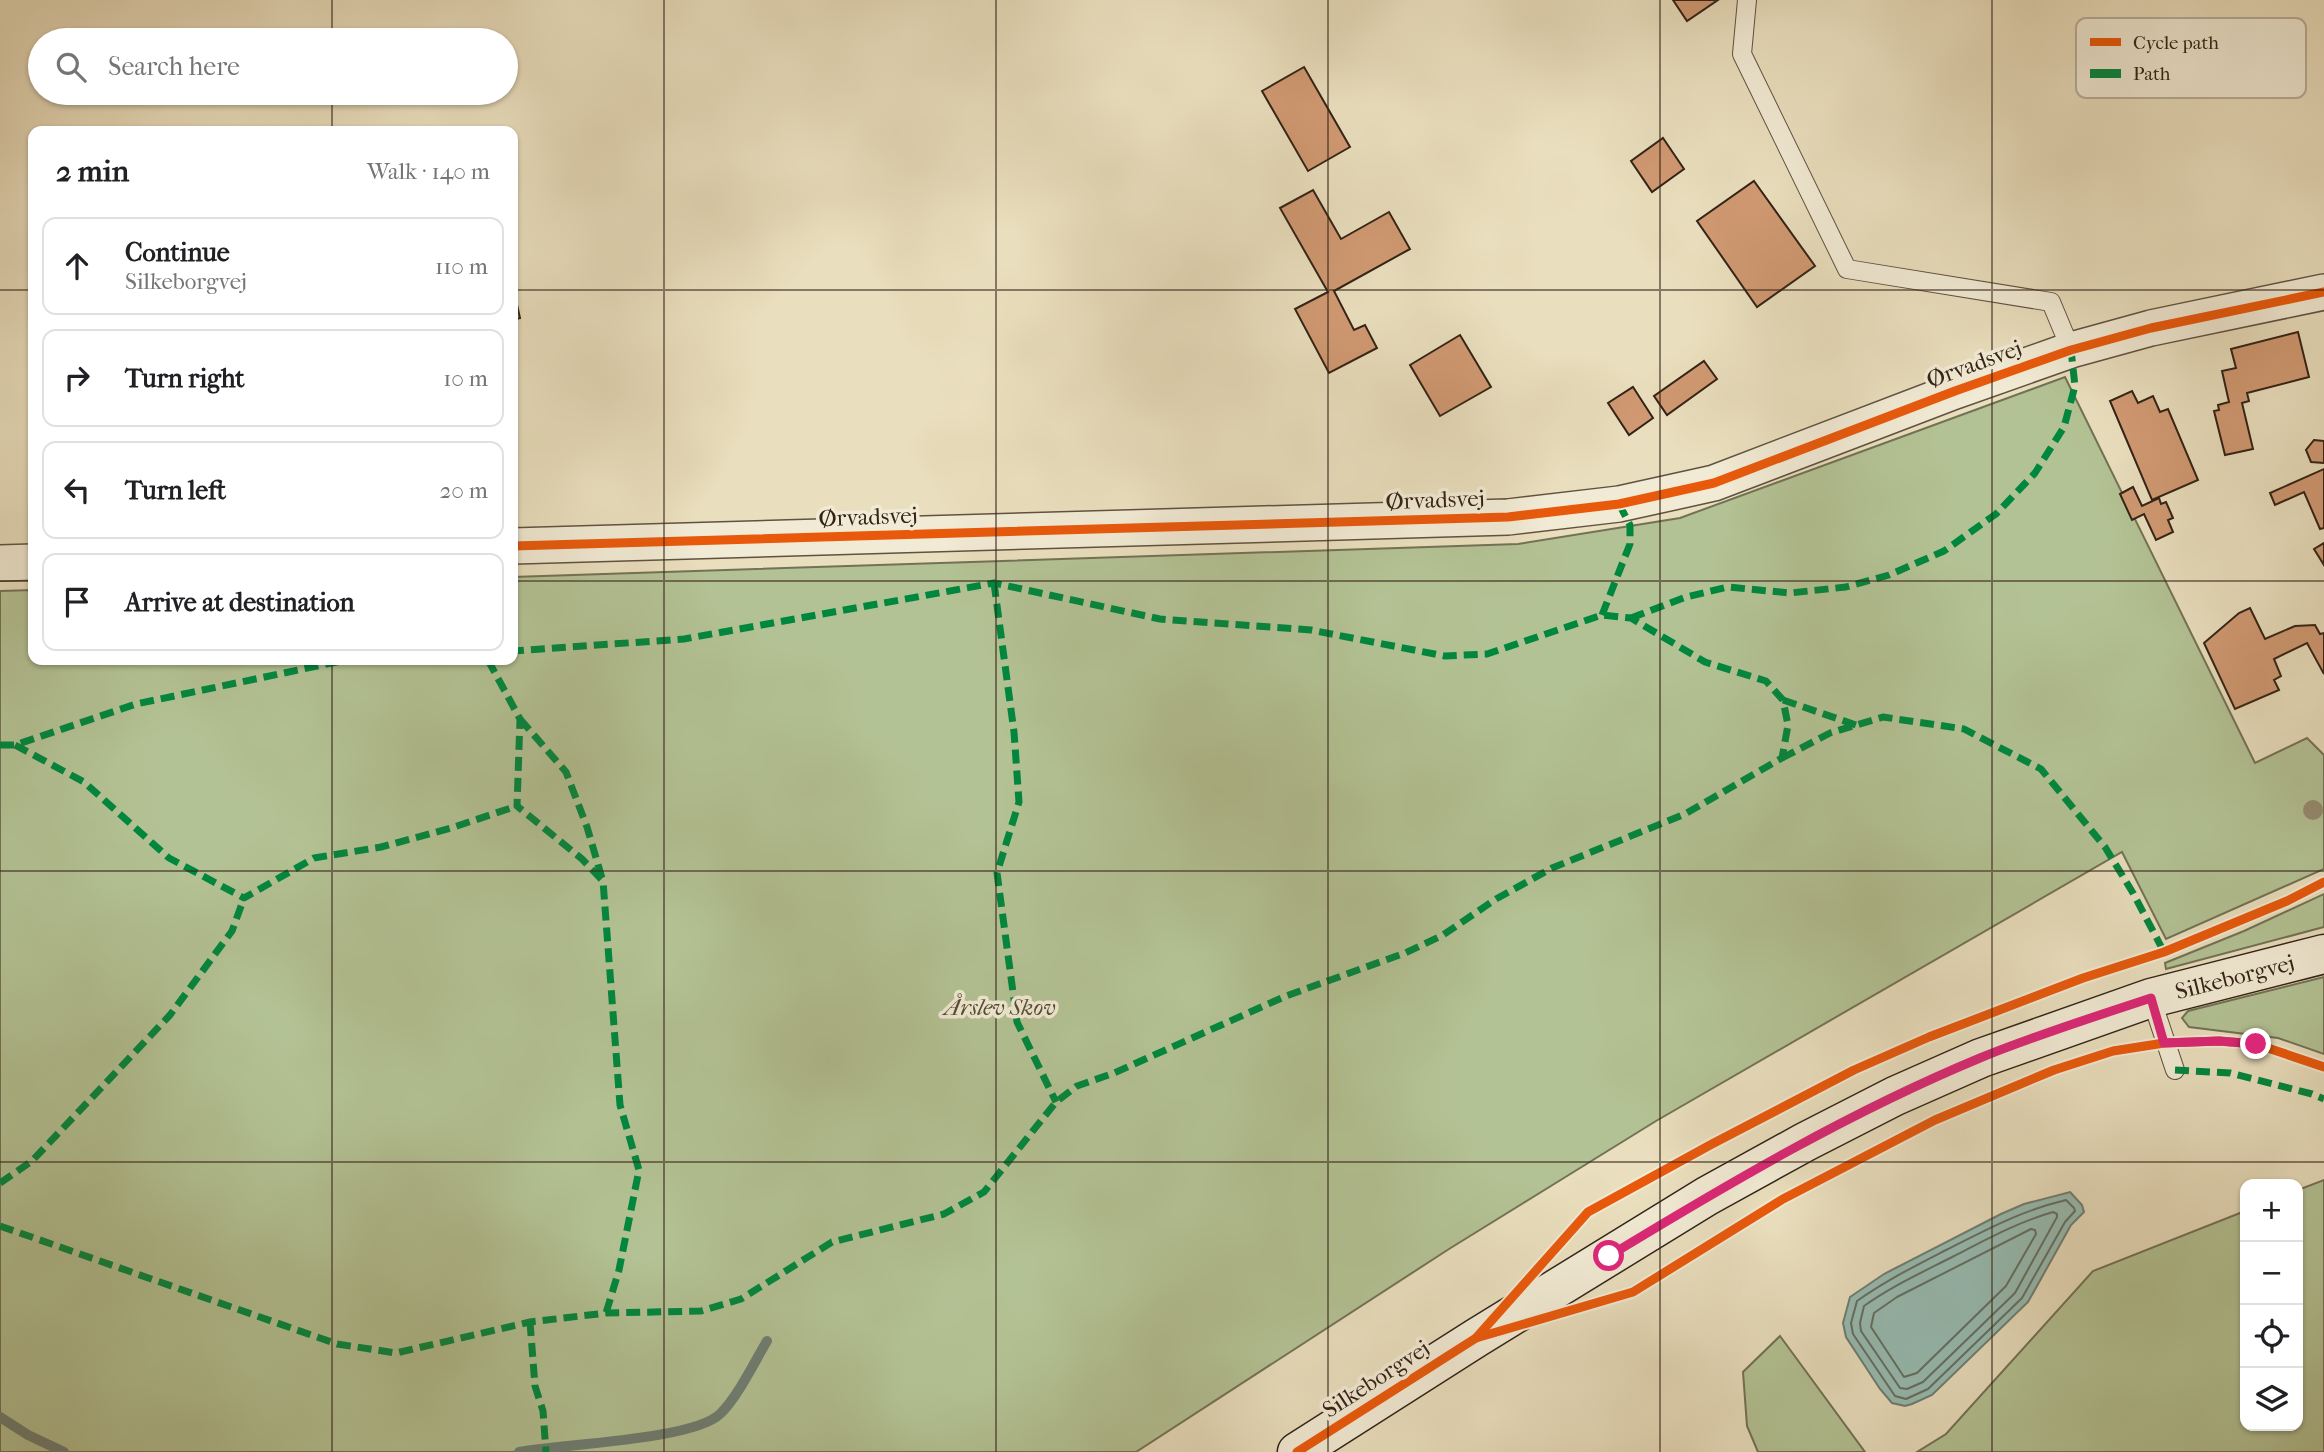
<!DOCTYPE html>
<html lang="en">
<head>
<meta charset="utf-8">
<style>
	body { margin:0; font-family:"IM FELL French Canon",serif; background:#f6f6f6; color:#202124 }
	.controls { position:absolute; right:21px; bottom:21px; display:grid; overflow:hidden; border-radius:14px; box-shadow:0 2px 5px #0004 }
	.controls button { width:63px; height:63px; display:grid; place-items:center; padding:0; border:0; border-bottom:2px solid #e0e0e0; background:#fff; color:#202124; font:35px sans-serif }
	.stop { position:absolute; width:21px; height:21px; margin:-16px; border:5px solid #db2777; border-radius:50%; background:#fff }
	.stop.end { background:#db2777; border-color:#fff; box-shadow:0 2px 7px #0008 }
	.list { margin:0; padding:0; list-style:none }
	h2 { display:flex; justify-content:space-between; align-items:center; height:91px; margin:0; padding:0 28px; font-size:30px }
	h2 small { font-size:23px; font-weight:400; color:#757577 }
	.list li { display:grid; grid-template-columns:46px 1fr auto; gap:21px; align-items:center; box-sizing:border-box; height:98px; margin:0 14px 14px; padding:0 14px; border:2px solid #e0e0e0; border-radius:14px }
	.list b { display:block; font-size:26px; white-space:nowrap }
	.list p { margin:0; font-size:23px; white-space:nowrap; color:#757577 }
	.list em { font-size:23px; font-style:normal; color:#757577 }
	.icon { flex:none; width:38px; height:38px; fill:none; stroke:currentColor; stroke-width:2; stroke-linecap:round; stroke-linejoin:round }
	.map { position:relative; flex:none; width:2324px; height:1452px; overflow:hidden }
	.search { position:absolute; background:#fff; box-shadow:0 2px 5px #0004; left:28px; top:28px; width:490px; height:77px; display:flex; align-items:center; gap:18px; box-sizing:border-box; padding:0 24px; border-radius:38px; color:#757577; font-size:26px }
	.panel { position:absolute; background:#fff; box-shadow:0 2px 5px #0004; left:28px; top:126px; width:490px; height:539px; border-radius:14px }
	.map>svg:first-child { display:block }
	.green { fill:#b3c294; stroke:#737256; stroke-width:2 }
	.water { fill:#97bcb2; stroke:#6f7f74; stroke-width:2 }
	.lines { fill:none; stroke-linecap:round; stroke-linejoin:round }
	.shore { stroke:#657064; stroke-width:2 }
	.stream { stroke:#6f7f74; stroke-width:10 }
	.building { fill:#d09972; stroke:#332317; stroke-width:2 }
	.service-casing { stroke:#605240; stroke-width:20 }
	.minor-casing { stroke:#605240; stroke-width:38 }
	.secondary-casing { stroke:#332317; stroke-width:41 }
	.service { stroke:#f1ead4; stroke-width:18 }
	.minor { stroke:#f1ead4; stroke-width:35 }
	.secondary { stroke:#f1ead4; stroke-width:38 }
	.quiet { stroke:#00873e; stroke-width:7; stroke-dasharray:14 7; stroke-linecap:butt }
	.cycleway-casing { stroke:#f1ead4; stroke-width:13 }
	.cycleway { stroke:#e8590c; stroke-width:9 }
	.tree { fill:#968d73 }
	.route { stroke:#db2777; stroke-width:9 }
	.grid { fill:none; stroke:#332317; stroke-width:2; stroke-opacity:0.55 }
	.labels { text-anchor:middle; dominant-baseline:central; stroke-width:7; stroke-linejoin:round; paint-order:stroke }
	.street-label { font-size:23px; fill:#332317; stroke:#f1ead4 }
	.park-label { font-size:23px; font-style:italic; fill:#534b36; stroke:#f1ead4 }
	.key { fill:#f1ead4; stroke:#b8ae9b; stroke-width:2 }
	.key-label { font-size:19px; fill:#332317 }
</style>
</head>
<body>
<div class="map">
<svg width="2324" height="1452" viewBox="0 0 2324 1452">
	<rect width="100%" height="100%" fill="#e9debd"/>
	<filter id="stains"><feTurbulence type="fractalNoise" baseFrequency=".00286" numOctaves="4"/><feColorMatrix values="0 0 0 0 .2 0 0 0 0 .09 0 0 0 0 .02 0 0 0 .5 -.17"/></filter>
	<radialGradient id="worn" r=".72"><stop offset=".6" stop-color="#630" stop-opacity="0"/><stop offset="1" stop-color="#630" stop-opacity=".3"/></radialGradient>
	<g class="green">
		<path d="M2065,377L2255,763L2307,738L2324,755V869L2166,939L2122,852L1656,1121L1449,1249L1136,1452H0V591L33,590V660H513V577L1518,544L1680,518Z"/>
		<path d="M2324,894V927L2166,969L2165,963L2244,931Z"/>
		<path d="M2324,977V1054L2278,1038L2189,1027L2182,1018L2188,1011Z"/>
		<path d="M2324,1180V1452H1917L1946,1434L2093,1271L2245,1211V1426H2298V1190Z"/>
		<path d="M1780,1336L1865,1452H1758L1747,1426L1743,1372Z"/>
	</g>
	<path class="water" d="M2070,1192L2082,1205L2084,1212L2071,1225L2028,1302L1932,1395L1912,1404L1905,1406L1892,1403L1880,1389L1846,1337L1843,1323L1850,1297L1884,1274L2001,1214L2024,1204Z"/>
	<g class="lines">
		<g class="shore">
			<path d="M2066,1200L2074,1208L2075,1211L2065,1222L2022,1298L1928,1389L1906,1399L1895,1396L1853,1334L1851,1323L1857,1301C1885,1281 1915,1266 1946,1250C1988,1229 2020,1211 2066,1200Z"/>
			<path d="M2053,1212L2057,1214V1217L2015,1293L1923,1382L1907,1389L1900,1388L1861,1331L1860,1323L1864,1306C1892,1286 1923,1272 1954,1256C1987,1239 2018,1222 2053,1212Z"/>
			<path d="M2031,1229L2035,1230L2036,1234L2006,1286L1917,1373L1904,1377L1871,1327L1874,1313L1897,1297Z"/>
		</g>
		<g class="stream">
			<path d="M0,1417L28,1435L64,1452"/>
			<path d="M519,1452C562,1444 693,1440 720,1414C737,1398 755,1361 767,1341"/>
		</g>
	</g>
	<g class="building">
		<path d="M1673,0H1718L1687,21Z"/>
		<path d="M1304,67L1350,147L1308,171L1262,91Z"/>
		<path d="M1663,138L1684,169L1652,192L1631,161Z"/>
		<path d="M1754,181L1815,266L1757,307L1697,221Z"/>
		<path d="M1313,190L1341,239L1389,212L1410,249L1334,291L1354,330L1365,325L1377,348L1329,373L1295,309L1328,292L1280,208Z"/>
		<path d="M513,287L520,318L513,320Z"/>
		<path d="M2298,332L2309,377L2247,393L2249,401L2242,403L2253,449L2225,455L2214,411L2219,410L2218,405L2229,402L2222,371L2236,368L2231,349Z"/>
		<path d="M1460,335L1491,387L1440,416L1410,365Z"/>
		<path d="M1704,361L1717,379L1667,415L1654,396Z"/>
		<path d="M1633,387L1653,418L1629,435L1608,403Z"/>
		<path d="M2132,391L2138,403L2153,396L2160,412L2168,409L2198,480L2152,500L2110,401Z"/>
		<path d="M2314,440L2324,441V463L2311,462L2306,450Z"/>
		<path d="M2324,469V528L2320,529L2304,492L2275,505L2270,493Z"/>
		<path d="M2133,487L2142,506L2159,498L2161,504L2166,502L2173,518L2168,520L2173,532L2156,540L2144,514L2132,520L2120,494Z"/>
		<path d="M2324,543V565L2314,549Z"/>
		<path d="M2250,608L2265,639L2295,626L2315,625L2320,634L2324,633V674L2307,643L2274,659L2281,676L2274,680L2279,690L2235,709L2204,643L2239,613Z"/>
	</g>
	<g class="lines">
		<g class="service-casing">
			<g id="service">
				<path d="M1747,0L1742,54L1847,269L2051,302L2071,350"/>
				<path d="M2151,998L2175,1070"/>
			</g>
		</g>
		<g class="minor-casing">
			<g id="minor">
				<path d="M513,546L1508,517L1619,504L1714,483L1955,391L2071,350L2151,328L2324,292"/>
				<path d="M0,563L33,562"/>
			</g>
		</g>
		<g class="secondary-casing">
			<g id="secondary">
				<path id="s1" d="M1297,1452L1476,1338L1707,1196L1805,1142L1895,1096L1981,1058L2151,998L2324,954"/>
			</g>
		</g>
		<use href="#service" class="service"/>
		<use href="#minor" class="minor"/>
		<use href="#secondary" class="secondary"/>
		<g class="quiet">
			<path d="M994,583L1014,732L1019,802L997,873L1017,1022L1056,1102"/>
			<path d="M1602,615L1630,544V525L1619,504"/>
			<path d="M1631,618L1686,597L1728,587L1790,593L1846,587L1889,575L1944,551L1996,514L2035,473L2064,427L2075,386L2071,350"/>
			<path d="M488,660L520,719L517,806L582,859L603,881L620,1105L639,1170L619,1270L606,1313"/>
			<path d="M1783,700L1856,725"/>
			<path d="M520,719L566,772L587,827L602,878"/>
			<path d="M0,745H15L136,704L346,660"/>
			<path d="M15,745L84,782L169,858L244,898L314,858L381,847L451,828L517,806"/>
			<path d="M1782,758L1830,733L1883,717L1964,729L2041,769L2105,847L2133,893L2164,952"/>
			<path d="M2175,1070L2230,1073L2312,1094L2324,1099"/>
			<path d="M0,1183L32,1161L170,1015L232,931L244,898"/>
			<path d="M0,1226L337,1344L396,1353L530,1322L606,1313L701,1311L741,1299L832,1242L944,1214L984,1192L1056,1102L1077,1086L1114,1073L1286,996L1405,953L1443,935L1496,899L1552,868L1685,814L1782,758L1788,725L1783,700L1766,681L1705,662L1631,618L1602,615L1487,654L1445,656L1311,630L1160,619L994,583L684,639L513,651"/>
			<path d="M530,1322L535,1386L543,1411L546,1452"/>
		</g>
		<g class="cycleway-casing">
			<g id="cycleway">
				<path d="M513,546L1508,517L1619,504L1714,483L1955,391L2071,350L2151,328L2324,292"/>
				<path d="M1476,1338L1633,1292L1783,1199L1935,1120L2054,1070L2113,1051L2164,1043L2219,1041L2256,1044L2324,1067"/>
				<path d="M1297,1452L1476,1338L1588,1212L1712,1144L1854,1070L1929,1037L2083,978L2164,952L2287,901L2324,882"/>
			</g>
		</g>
		<use href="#cycleway" class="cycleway"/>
	</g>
	<circle class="tree" cx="2313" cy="810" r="10"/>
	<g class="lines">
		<path class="route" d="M1609,1256C1729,1183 1850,1112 1980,1058C2036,1035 2094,1017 2151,998L2164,1043L2219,1041L2256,1044"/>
	</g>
	<path class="grid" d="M332,0V40M664,0V1452M996,0V1452M1328,0V1452M1660,0V1452M1992,0V1452M332,93V131M0,290H33M513,290H2324M0,581H33M513,581H2324M332,660V1452M0,871H2324M0,1162H2324"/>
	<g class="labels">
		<g class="street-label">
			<text transform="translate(1974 364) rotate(-20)">Ørvadsvej</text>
			<text transform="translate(1435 500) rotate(-2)">Ørvadsvej</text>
			<text transform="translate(868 517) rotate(-2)">Ørvadsvej</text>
			<text stroke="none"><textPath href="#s1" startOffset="1057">Silkeborgvej</textPath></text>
			<text transform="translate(1376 1379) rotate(-33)">Silkeborgvej</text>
		</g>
		<g class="park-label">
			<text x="1000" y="1007">Årslev Skov</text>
		</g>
	</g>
	<rect x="2076" y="18" width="230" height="80" rx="10" class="key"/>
	<rect x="2090" y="38" width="31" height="8" fill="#e8590c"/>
	<rect x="2090" y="69" width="31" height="9" fill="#00873e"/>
	<g class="key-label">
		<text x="2133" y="49">Cycle path</text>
		<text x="2133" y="80">Path</text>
	</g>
	<rect width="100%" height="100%" filter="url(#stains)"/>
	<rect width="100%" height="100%" fill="url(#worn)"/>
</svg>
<div class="controls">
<button>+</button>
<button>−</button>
<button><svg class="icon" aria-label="locate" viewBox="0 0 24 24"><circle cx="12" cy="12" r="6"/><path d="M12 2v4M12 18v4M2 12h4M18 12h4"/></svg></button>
<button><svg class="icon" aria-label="layers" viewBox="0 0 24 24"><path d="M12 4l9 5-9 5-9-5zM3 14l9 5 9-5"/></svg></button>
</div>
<div class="stop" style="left:1609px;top:1256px"></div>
<div class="stop end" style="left:2256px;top:1044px"></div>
<div class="search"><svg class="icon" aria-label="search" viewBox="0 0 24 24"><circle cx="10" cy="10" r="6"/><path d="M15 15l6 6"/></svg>Search here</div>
<section class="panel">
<h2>2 min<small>Walk · 140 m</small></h2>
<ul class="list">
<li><svg class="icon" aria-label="ahead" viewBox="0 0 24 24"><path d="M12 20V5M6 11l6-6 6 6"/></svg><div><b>Continue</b><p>Silkeborgvej</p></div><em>110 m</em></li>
<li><svg class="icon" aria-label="right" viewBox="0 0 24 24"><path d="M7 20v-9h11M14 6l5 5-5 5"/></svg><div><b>Turn right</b></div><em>10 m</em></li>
<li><svg class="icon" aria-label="left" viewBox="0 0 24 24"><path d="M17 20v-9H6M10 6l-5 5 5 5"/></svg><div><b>Turn left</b></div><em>20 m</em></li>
<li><svg class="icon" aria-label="arrive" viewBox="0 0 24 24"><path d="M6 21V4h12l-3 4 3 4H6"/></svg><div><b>Arrive at destination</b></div></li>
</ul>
</section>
</div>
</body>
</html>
